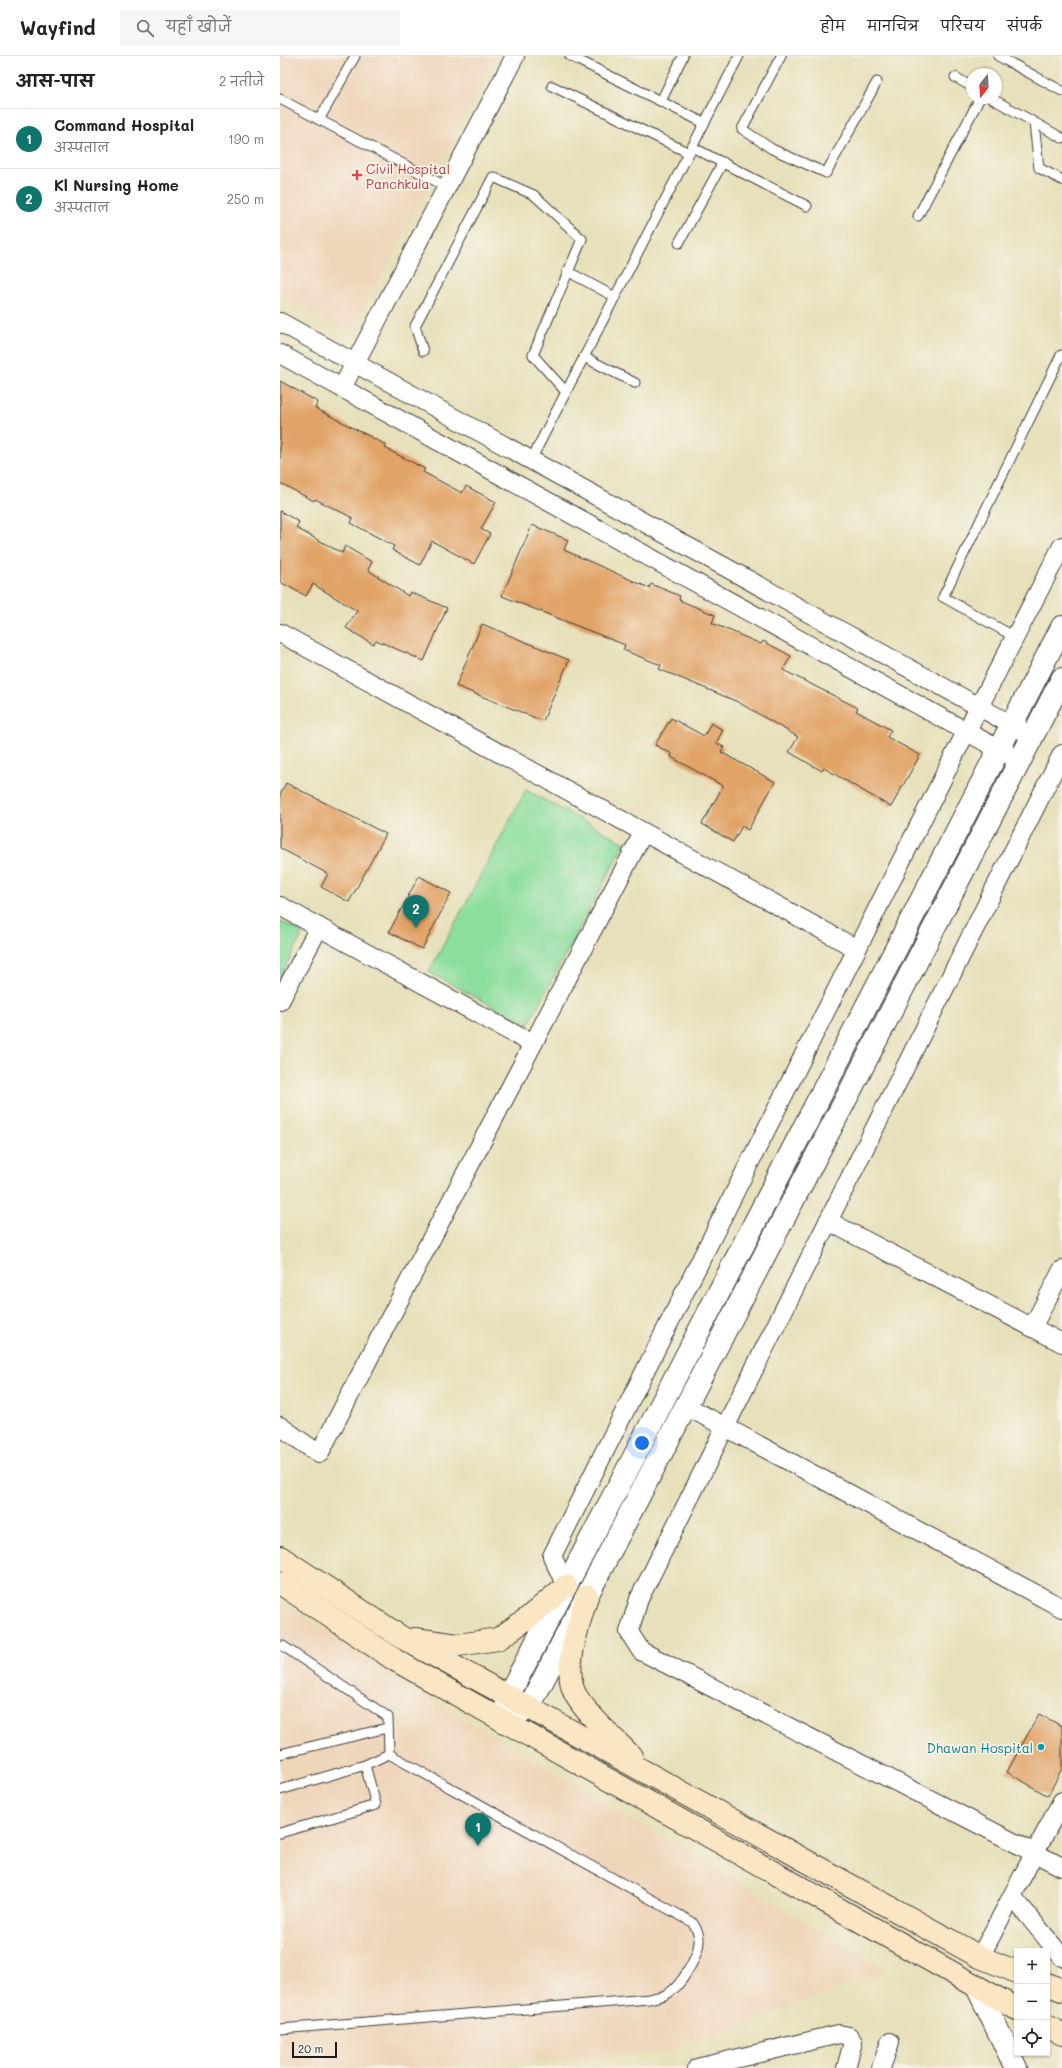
<!DOCTYPE html>
<html lang="hi">
<head>
<meta charset="utf-8">
<style>
	body { margin:0; font-family:Mali,"Playpen Sans Deva",sans-serif; background:#f6f6f6; color:#222 }
	.controls { position:absolute; right:12px; bottom:12px; display:grid; overflow:hidden; border-radius:0px; box-shadow:0 1px 3px #0004 }
	.controls button { width:36px; height:36px; display:grid; place-items:center; padding:0; border:0; border-bottom:1px solid #e0e0e0; background:#fff; color:#222; font:20px sans-serif }
	.compass { position:absolute; left:686px; top:12px; width:36px; height:36px; border-radius:50%; background:#fff; box-shadow:0 1px 3px #0004; rotate:197deg }
	.scale { position:absolute; left:12px; bottom:10px; width:45px; box-sizing:border-box; padding-left:4px; border:2px solid #1c1c1c; border-top:0; font-size:11px; line-height:14px; white-space:nowrap; color:#1c1c1c; -webkit-text-stroke:3px #f7f3e8; paint-order:stroke }
	.you { position:absolute; left:362px; top:1387px; width:14px; height:14px; margin:-10px; border:3px solid #fff; border-radius:50%; background:#1a73e8; box-shadow:0 0 0 6px #1a73e833 }
	.badge { display:grid; place-items:center; width:26px; height:26px; border-radius:50%; background:#0f766e; color:#fff; font-size:13px; font-weight:700 }
	.pin { position:absolute; translate:-50% -33px; filter:drop-shadow(0 1px 2px #0008) }
	.pin::after { content:''; position:absolute; top:21px; width:14px; height:12px; background:inherit; clip-path:polygon(0 0,100% 0,50% 100%) }
	.list { margin:0; padding:0; list-style:none }
	h2 { display:flex; justify-content:space-between; align-items:center; height:52px; margin:0; padding:0 16px; font-size:17px }
	h2 small { font-size:13px; font-weight:400; color:#767676 }
	.list li { display:grid; grid-template-columns:26px 1fr auto; gap:12px; align-items:center; box-sizing:border-box; height:60px; padding:0 16px; border-top:1px solid #e0e0e0 }
	.list b { display:block; font-size:15px; white-space:nowrap }
	.list p { margin:0; font-size:13px; white-space:nowrap; color:#767676 }
	.list em { font-size:13px; font-style:normal; color:#767676 }
	.icon { flex:none; width:22px; height:22px; fill:none; stroke:currentColor; stroke-width:2; stroke-linecap:round; stroke-linejoin:round }
	.map { position:relative; flex:none; width:782px; height:2012px; overflow:hidden }
	header { display:flex; align-items:center; gap:24px; box-sizing:border-box; height:56px; padding:0 20px; background:#fff; border-bottom:1px solid #e0e0e0 }
	header strong { font-size:19px }
	nav { display:flex; gap:22px; margin-inline-start:auto; font-size:14px }
	.search { width:280px; height:36px; background:#f6f6f6; display:flex; align-items:center; gap:10px; box-sizing:border-box; padding:0 14px; border-radius:0px; color:#767676; font-size:15px }
	main { display:flex }
	aside { flex:1; background:#fff }
	.map>svg:first-child { display:block }
	.built { fill:#efd6bb }
	.green { fill:#8cde9f; stroke:#547d5e }
	.building { fill:#e1a366 }
	.lines { fill:none; stroke-linecap:round; stroke-linejoin:round }
	.service-casing { stroke:#3a3934; stroke-width:11 }
	.minor-casing { stroke:#3a3934; stroke-width:20 }
	.tertiary-casing { stroke:#3a3934; stroke-width:24 }
	.secondary-casing { stroke:#3a3934; stroke-width:24 }
	.service { stroke:#fff; stroke-width:9 }
	.minor { stroke:#fff; stroke-width:18 }
	.tertiary { stroke:#fff; stroke-width:22 }
	.secondary { stroke:#fbe6c4; stroke-width:22 }
	.health-dot { fill:#e0444e; stroke:#f7f3e8; stroke-width:1.5 }
	.culture-dot { fill:#0f9aa8; stroke:#f7f3e8; stroke-width:1.5 }
	.labels { text-anchor:middle; dominant-baseline:central; stroke-width:3.5; stroke-linejoin:round; paint-order:stroke }
	.health-label { font-size:13px; fill:#be3a42; stroke:#f7f3e8; text-anchor:start }
	.culture-label { font-size:13px; fill:#0d838f; stroke:#f7f3e8; text-anchor:end }
</style>
</head>
<body>
<header>
<strong>Wayfind</strong>
<div class="search"><svg class="icon" aria-label="search" viewBox="0 0 24 24"><circle cx="10" cy="10" r="6"/><path d="M15 15l6 6"/></svg>यहाँ खोजें</div>
<nav><a>होम</a><a>मानचित्र</a><a>परिचय</a><a>संपर्क</a></nav>
</header>
<main>
<aside>
<h2>आस-पास<small>2 नतीजे</small></h2>
<ul class="list">
<li><span class="badge">1</span><div><b>Command Hospital</b><p>अस्पताल</p></div><em>190 m</em></li>
<li><span class="badge">2</span><div><b>Kl Nursing Home</b><p>अस्पताल</p></div><em>250 m</em></li>
</ul>
</aside>
<div class="map">
<svg width="782" height="2012" viewBox="0 0 782 2012">
	<rect width="100%" height="100%" fill="#f7f3e8"/>
	<filter id="ink" filterUnits="userSpaceOnUse"><feTurbulence type="fractalNoise" baseFrequency=".025" numOctaves="2"/><feDisplacementMap in="SourceGraphic" scale="8" xChannelSelector="R" yChannelSelector="G"/><feConvolveMatrix kernelMatrix="1 2 1 2 8 2 1 2 1" color-interpolation-filters="sRGB"/></filter>
	<filter id="wash" filterUnits="userSpaceOnUse"><feTurbulence type="fractalNoise" baseFrequency=".012" numOctaves="4" result="noise"/><feDisplacementMap in="SourceGraphic" scale="16" xChannelSelector="R" yChannelSelector="G"/><feGaussianBlur stdDeviation="0.9" result="paint"/><feColorMatrix in="noise" values="0 0 0 0 0 0 0 0 0 0 0 0 0 0 0 0 0 1.4 0 .05"/><feComposite in="paint" operator="in"/></filter>
	<g filter="url(#wash)">
		<rect width="100%" height="100%" fill="#e7e0ba"/>
		<g class="built">
			<path d="M0,0H216L71,278L0,239Z"/>
			<path d="M0,1545L187,1665L607,1915L388,1996L138,2012H0Z"/>
		</g>
		<g class="green">
			<path d="M246,734L345,787L248,969L149,916Z"/>
			<path d="M0,865L23,877L0,922Z"/>
		</g>
		<g id="blocks">
			<g class="building">
				<path d="M0,325L38,346L35,352L106,389L105,392L145,413L143,416L182,437L186,430L216,446L201,473L210,478L194,508L152,485L140,509L112,494L114,490L71,467L73,462L35,443L34,445L0,427Z"/>
				<path d="M0,455L19,466L16,472L62,497L65,490L92,506L88,514L128,540L130,536L167,552L144,605L96,584L93,588L66,572L77,555L33,528L26,540L0,526Z"/>
				<path d="M252,469L288,484L284,494L369,532L371,528L400,540L399,544L435,559L432,567L481,588L483,585L511,600L503,614L578,652L576,655L611,674L607,681L640,699L611,751L544,712L542,715L509,696L518,681L458,646L379,613L381,609L343,594L345,589L222,540Z"/>
				<path d="M202,568L289,604L263,665L176,630Z"/>
				<path d="M391,662L424,680L431,667L443,674L436,687L444,691L441,696L495,726L468,774L462,770L453,786L422,768L443,730L391,701L392,698L375,689Z"/>
				<path d="M6,727L106,778L69,846L41,831L48,818L0,792V739Z"/>
				<path d="M139,820L171,837L142,893L109,876Z"/>
				<path d="M759,1658L782,1670V1712L768,1740L727,1716Z"/>
			</g>
		</g>
	</g>
	<g filter="url(#ink)">
		<use href="#blocks" fill-opacity="0" stroke="#3a3934" stroke-width="1"/>
		<g class="lines">
			<g class="service-casing">
				<g id="service">
					<path d="M290,0L424,67"/>
					<path d="M501,0L462,73L492,93L546,117L597,26"/>
					<path d="M718,0L782,35"/>
					<path d="M675,21L692,31"/>
					<path d="M272,30L409,97"/>
					<path d="M711,42L782,82"/>
					<path d="M0,43L167,131"/>
					<path d="M381,45L403,0"/>
					<path d="M39,64L75,0"/>
					<path d="M754,67L759,112L782,124"/>
					<path d="M412,91L527,150"/>
					<path d="M638,160L700,42"/>
					<path d="M399,187L443,106"/>
					<path d="M287,215L335,241"/>
					<path d="M143,295L135,270L213,121L254,139L302,183L253,299L286,336"/>
					<path d="M304,301L355,327"/>
					<path d="M251,404L459,0"/>
					<path d="M735,581L663,541L781,299"/>
					<path d="M3,1590L108,1661L109,1698"/>
					<path d="M0,1698L107,1672"/>
					<path d="M0,1734L85,1709L109,1698L412,1866C416,1872 419,1876 419,1883C420,1898 401,1931 387,1938C382,1941 375,1941 369,1943L0,1973"/>
					<path d="M0,1777L96,1749L85,1709"/>
				</g>
			</g>
			<g class="minor-casing">
				<g id="minor">
					<path d="M0,266L752,680"/>
					<path d="M0,298L740,705"/>
					<path d="M62,332L235,0"/>
					<path d="M0,577L577,893"/>
					<path d="M782,698L359,1543L349,1576L361,1595L782,1811"/>
					<path d="M0,850L253,988"/>
					<path d="M0,945L39,871"/>
					<path d="M548,1165L782,1287"/>
					<path d="M752,1272L782,1214"/>
					<path d="M406,1350L782,1552"/>
					<path d="M0,1370L39,1398L363,777"/>
					<path d="M286,1530L272,1500L686,676L782,490"/>
					<path d="M732,1840L782,1901"/>
					<path d="M700,1901L782,1745"/>
					<path d="M417,2012L559,1978L569,1980L573,1986L566,2012"/>
					<path d="M601,2012L610,1986"/>
				</g>
			</g>
			<g class="tertiary-casing">
				<g id="tertiary">
					<path d="M233,1661L249,1651L567,1041L782,623"/>
					<path d="M224,1666L228,1640L355,1399L782,571"/>
					<path d="M697,1931L736,2012"/>
				</g>
			</g>
			<g class="secondary-casing">
				<g id="secondary">
					<path d="M0,1501L121,1581L700,1901L737,1916"/>
					<path d="M0,1527L115,1604L737,1953"/>
					<path d="M307,1540C300,1565 284,1608 293,1633C299,1652 337,1685 351,1700"/>
					<path d="M135,1583L178,1589L218,1583L248,1562L286,1530"/>
					<path d="M767,1928L782,1934"/>
					<path d="M767,1970L782,1978"/>
				</g>
			</g>
			<use href="#service" class="service"/>
			<use href="#minor" class="minor"/>
			<use href="#tertiary" class="tertiary"/>
			<use href="#secondary" class="secondary"/>
		</g>
	</g>
	<path class="health-dot" d="M75 113h4v4h4v4h-4v4h-4v-4h-4v-4h4z"/>
	<circle class="culture-dot" cx="761" cy="1691" r="4"/>
	<g class="labels">
		<g class="health-label">
			<text x="86" y="112">Civil Hospital<tspan x="86" dy="15">Panchkula</tspan></text>
		</g>
		<g class="culture-label">
			<text x="753" y="1691">Dhawan Hospital</text>
		</g>
	</g>
</svg>
<div class="controls">
<button>+</button>
<button>−</button>
<button><svg class="icon" aria-label="locate" viewBox="0 0 24 24"><circle cx="12" cy="12" r="6"/><path d="M12 2v4M12 18v4M2 12h4M18 12h4"/></svg></button>
</div>
<svg class="compass" viewBox="-18 -18 36 36"><path d="M0-13l5 13h-10z" fill="#e53935"/><path d="M0 13l5-13h-10z" fill="#767676"/></svg>
<div class="scale">20 m</div>
<div class="you"></div>
<div class="pin badge" style="left:198px;top:1790px">1</div>
<div class="pin badge" style="left:136px;top:872px">2</div>
</div>
</main>
</body>
</html>
